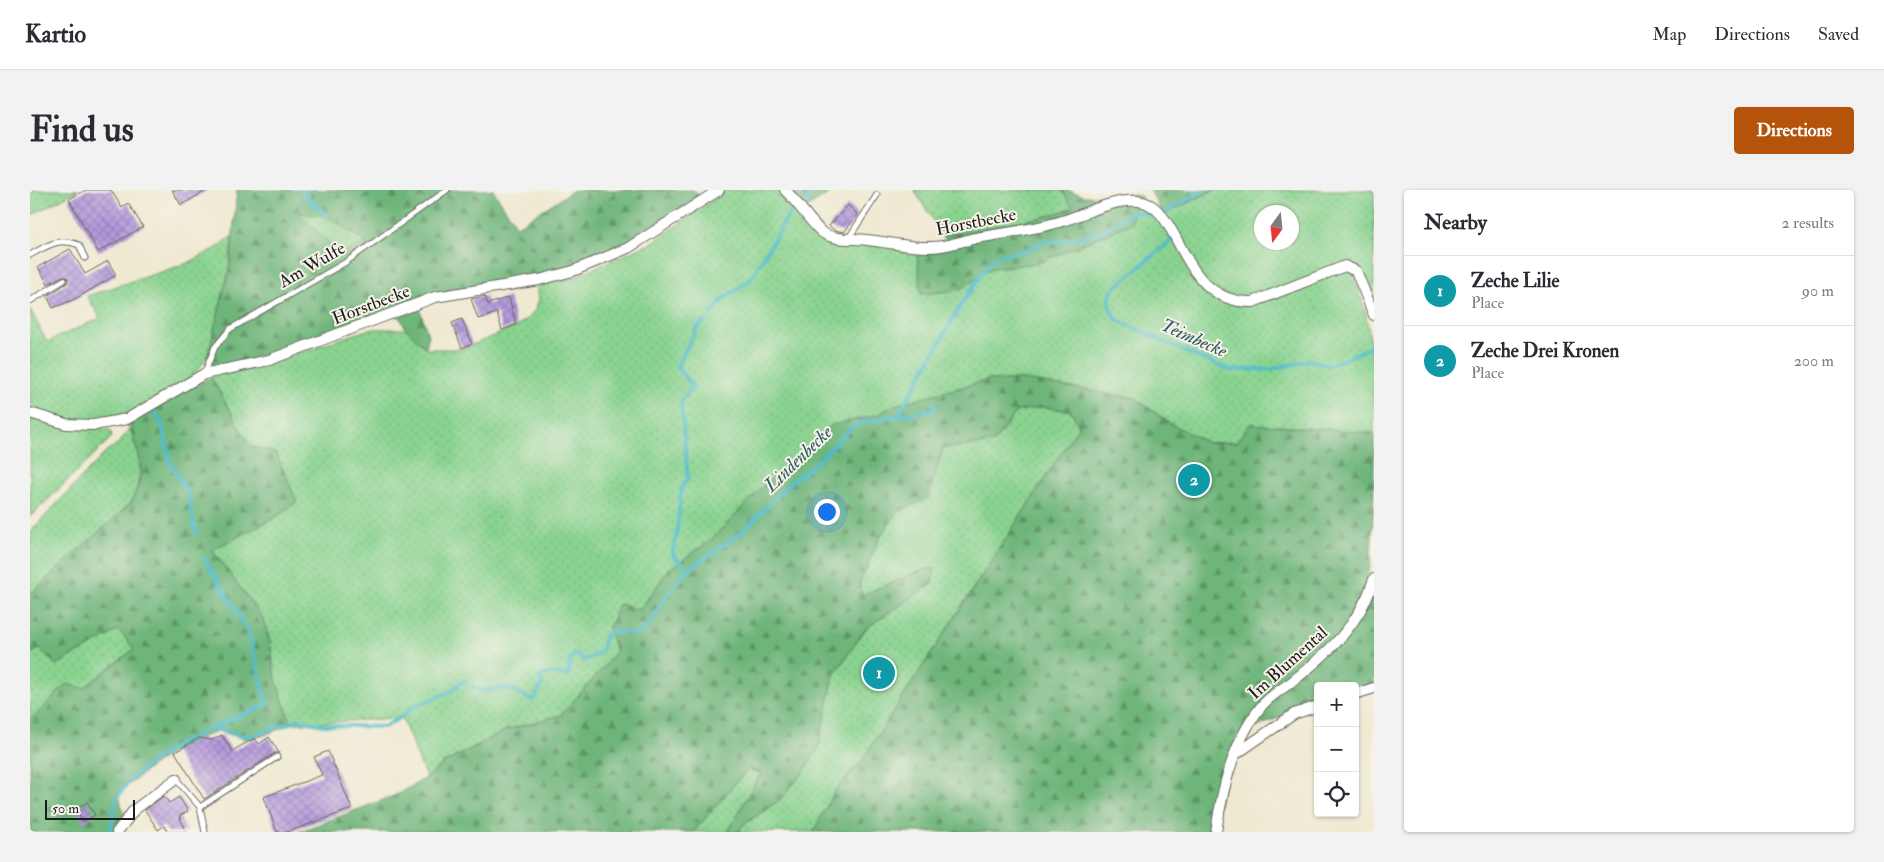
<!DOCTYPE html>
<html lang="en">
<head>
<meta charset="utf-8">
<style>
	body { margin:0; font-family:"IM FELL Double Pica",serif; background:#f2f2f3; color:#2b2b33 }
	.controls { position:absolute; right:15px; bottom:15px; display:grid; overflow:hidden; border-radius:5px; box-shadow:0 1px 4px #0004 }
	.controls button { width:45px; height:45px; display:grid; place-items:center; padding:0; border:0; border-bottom:1px solid #e1e1e2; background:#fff; color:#2b2b33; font:25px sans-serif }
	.compass { position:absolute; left:1224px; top:15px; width:45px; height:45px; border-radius:50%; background:#fff; box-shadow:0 1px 4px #0004; rotate:195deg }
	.scale { position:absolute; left:15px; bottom:12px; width:90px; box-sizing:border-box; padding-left:5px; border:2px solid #1c1c1c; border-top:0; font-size:14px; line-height:18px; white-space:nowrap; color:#1c1c1c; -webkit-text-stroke:4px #f7f3e8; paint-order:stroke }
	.you { position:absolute; left:796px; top:321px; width:18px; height:18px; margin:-12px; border:4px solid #fff; border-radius:50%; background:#1a73e8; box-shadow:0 0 0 8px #1a73e833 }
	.badge { display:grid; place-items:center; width:32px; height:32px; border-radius:50%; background:#b45309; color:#fff; font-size:16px; font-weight:700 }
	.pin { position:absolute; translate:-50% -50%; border:2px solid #fff; box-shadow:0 1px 5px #0006 }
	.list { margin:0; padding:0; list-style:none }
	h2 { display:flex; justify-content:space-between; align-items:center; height:65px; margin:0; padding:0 20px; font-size:21px }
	h2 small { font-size:16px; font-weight:400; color:#7c7c81 }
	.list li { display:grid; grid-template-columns:32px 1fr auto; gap:15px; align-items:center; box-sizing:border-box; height:70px; padding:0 20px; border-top:1px solid #e1e1e2 }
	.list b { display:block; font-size:19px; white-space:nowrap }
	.list p { margin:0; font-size:16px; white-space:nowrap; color:#7c7c81 }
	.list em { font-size:16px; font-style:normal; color:#7c7c81 }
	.icon { flex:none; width:28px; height:28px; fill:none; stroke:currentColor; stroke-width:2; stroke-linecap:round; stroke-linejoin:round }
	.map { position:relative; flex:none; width:1344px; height:642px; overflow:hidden; border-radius:5px }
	header { display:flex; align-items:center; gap:30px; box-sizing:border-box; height:70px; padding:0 25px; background:#fff; border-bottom:1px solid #e1e1e2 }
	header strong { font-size:24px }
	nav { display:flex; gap:28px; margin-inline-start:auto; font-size:18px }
	.intro { display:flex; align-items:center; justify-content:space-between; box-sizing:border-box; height:120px; padding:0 30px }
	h1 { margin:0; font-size:35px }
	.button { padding:12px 22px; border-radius:5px; background:#b45309; color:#fff; font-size:18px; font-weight:700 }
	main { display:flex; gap:30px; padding:0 30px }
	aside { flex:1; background:#fff; border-radius:5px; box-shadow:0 1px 4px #0004 }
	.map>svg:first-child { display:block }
	.grass { fill:url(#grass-dots); stroke:#527856; fill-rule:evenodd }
	.forest { fill:url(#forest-firs); stroke:#45684b }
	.wetland { fill:url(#wetland-marsh); stroke:#527856 }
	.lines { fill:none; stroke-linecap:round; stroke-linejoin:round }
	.stream { stroke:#4ebbc7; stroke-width:4 }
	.building { fill:url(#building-cross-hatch) }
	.service-casing { stroke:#66645b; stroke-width:7 }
	.minor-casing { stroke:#66645b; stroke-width:12 }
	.service { stroke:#fff; stroke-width:5 }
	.minor { stroke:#fff; stroke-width:10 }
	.labels { text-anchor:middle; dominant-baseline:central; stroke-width:4; stroke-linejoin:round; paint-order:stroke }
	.street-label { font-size:18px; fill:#1c1c1c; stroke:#f7f3e8 }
	.water-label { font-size:19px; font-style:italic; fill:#305c60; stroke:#f7f3e8 }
</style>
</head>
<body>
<header>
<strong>Kartio</strong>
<nav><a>Map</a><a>Directions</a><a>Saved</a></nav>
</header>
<div class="intro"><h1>Find us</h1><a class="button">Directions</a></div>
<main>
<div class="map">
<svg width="1344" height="642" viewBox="0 0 1344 642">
	<defs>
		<pattern id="grass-dots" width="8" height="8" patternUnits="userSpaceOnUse" patternTransform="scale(1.25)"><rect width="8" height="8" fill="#89d390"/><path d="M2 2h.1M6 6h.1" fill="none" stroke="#76b57c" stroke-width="1.8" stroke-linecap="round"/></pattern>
		<pattern id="forest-firs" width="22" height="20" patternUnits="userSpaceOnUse" patternTransform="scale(1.25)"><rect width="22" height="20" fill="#6eb57a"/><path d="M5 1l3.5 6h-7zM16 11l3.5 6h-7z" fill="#5a9263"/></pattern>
		<pattern id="wetland-marsh" width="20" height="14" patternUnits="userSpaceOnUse" patternTransform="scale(1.25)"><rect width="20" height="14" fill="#89d390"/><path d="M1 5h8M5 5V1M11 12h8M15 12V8" fill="none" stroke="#76b57c"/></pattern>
		<pattern id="building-cross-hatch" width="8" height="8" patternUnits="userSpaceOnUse" patternTransform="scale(1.25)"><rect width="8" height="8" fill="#b195dd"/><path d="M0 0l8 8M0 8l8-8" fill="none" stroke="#8f79b2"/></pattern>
	</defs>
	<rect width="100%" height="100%" fill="#f7f3e8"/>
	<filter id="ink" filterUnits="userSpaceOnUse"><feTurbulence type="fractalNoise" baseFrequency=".02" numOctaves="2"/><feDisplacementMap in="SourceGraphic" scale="10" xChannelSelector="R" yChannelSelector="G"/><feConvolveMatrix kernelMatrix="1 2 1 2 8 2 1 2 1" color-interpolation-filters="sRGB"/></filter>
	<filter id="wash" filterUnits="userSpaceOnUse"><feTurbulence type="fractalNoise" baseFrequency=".0096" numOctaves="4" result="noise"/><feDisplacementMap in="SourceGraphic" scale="20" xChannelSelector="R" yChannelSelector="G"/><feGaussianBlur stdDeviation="1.12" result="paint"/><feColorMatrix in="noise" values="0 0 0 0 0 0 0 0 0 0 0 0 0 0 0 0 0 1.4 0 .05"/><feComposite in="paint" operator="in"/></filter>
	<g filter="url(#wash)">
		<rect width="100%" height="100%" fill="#efe9d1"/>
		<g class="grass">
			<path d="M0,0H48L0,26Z"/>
			<path d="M697,0H750L767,14L791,44L812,52H836L887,62L892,104L929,100L962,78L1008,73L1102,33L1104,14L1111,13L1131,30L1164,85L1169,84L1133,25L1184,0H1344V118L1327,77L1317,73L1223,109C1204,112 1191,103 1175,93L1171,96C1207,126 1229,115 1267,98C1281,91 1296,86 1310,80L1322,83C1344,131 1344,189 1344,243L1220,234L1206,252L1178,253L1141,234L1105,208L993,190H958L865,215L847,225L803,235L731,298L681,350L638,380L610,420L589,414L579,438L586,463L531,525L476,540L414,573L396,588L372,528L261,534L245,487L240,451L232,427L182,360L244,328L267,312L246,264L220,256L181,187L182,185L228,177L340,139H376L396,159H433L487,136L496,130L505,120L509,109L507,96L541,88L622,53ZM1232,22H1262V52H1232Z"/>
			<path d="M884,0H1032L1043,18L1014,27L913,46Z"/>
			<path d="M202,46C199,87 193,161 159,189C150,196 137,201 127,208C117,213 107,220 97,224C65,238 32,228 0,221V119L17,152L70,128L57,106L158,73L187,58Z"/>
			<path d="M1014,217L1041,221L1049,236L830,573L806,599L783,642H709L712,636L751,609L772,584L788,559L804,485L836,438L902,394L905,379H895L832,405L829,394L852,343L868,322L898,308L913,258L963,253L987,221Z"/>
			<path d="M0,229L35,237L76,239L81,241L82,247L0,327Z"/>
			<path d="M100,237C109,267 115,283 101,313L0,404V342L77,261L90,252Z"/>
			<path d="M89,440L104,459L54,498L0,529V463L10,459L26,475Z"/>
			<path d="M717,580L732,583L698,642H663Z"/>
		</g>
		<g class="forest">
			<path d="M207,0H463L487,36L544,0H664L671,7L596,55L543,79L464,95L389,116L398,146L396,159L376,139L366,119C307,145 243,168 180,179L177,167L200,76Z"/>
			<path d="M758,0H804L777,18Z"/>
			<path d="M1032,0C1041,0 1047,4 1055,6C1074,8 1092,2 1111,6L1112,9L1104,14L1102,33L1008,73L962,78L929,100L891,104L887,62H902L917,53L913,46L1014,27L1042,18Z"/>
			<path d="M1120,0H1184L1133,25Z"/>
			<path d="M181,187L220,256L246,263L267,312L244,328L182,360L232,427L240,451L245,487L261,534L232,546L215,549L187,541C148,555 119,576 89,604L94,629L85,642H0V529L8,523L36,494L54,498L104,459L89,440L26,475L10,459L0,463V404L101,313C108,299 113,285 110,270C108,257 99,244 101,231Z"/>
			<path d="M958,190H994L1105,208L1141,234L1178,253L1206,252L1220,234L1344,243C1344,288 1344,362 1336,403L1344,404V495L1325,500V496H1288V513L1261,522L1207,546L1181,642H783L806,599L830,573L1049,236L1041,221L1014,217L987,221L963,253L913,258L898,308L868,322L852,343L829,394L832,405L895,379H905L902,394L836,438L804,485L788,559L772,584L751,609L712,636L709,642H698L731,582L717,580L663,642H268L366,605L396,588L414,573L476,540L531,525L586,463L579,438L589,414L610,420L638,380L681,350L731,298L802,235L847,225L865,215Z"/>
		</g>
		<path class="wetland" d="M268,23L296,26L335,52L311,64Z"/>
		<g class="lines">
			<g class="stream">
				<path d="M271,0L296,26"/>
				<path d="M776,14L779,5L777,0"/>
				<path d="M1134,23L1174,0"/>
				<path d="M1140,47L1142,50L1084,98C1076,110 1079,119 1087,130L1161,164L1200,180L1242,179L1280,170L1299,175L1320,167L1343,155"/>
				<path d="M681,124L692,110L720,90L760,23"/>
				<path d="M125,221L133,238L140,273L158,304L166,342"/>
				<path d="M868,226L905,219V213"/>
				<path d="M658,380L642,364L647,342L651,299L658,289L651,211L663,197L647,177L668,136L675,131"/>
				<path d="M441,497L454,501L473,498L487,501L499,509H504L513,493L509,488C518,480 529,485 538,485L541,468L546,464L555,470C582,460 567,455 578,442L609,444L619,435L638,404L658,380L712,342L760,293L789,270L821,238L832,232L868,226L932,113L962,69L970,65L994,61L1012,52L1039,50L1074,41L1098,24L1109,22L1124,25"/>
				<path d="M182,540H193L210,546L224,545L268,530L293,535L354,537L373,526L384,515L396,512L421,501L432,491L436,492"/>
				<path d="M80,642C84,630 82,616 89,605C114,564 193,531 237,515L218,441L174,368"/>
			</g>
		</g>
		<g id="blocks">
			<g class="building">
				<path d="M56,0H81L92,18L98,13L113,37L68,62L39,9Z"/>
				<path d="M142,0H178L151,15Z"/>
				<path d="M818,15L828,25L814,42L804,40L799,36Z"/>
				<path d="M40,59L55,84L78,71L86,85L45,109L23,118L17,106L37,93L38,88L32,86L18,94L8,77Z"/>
				<path d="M455,106L458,114L479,107L486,135L472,140L467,123L448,129L441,109Z"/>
				<path d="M432,129L442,154L432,158L422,133Z"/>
				<path d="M192,545L202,561L225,548L229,554L239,547L249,563H245L174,609L145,562L169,548L182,550Z"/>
				<path d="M298,561L322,619L257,642H247L234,607L292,585L284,567Z"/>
				<path d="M134,606L139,613L149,607L158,621L149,626L157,642H138L134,636L128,640L115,620Z"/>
				<path d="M57,612L65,625L53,632L46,619Z"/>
			</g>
		</g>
	</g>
	<g filter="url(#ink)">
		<use href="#blocks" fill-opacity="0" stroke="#66645b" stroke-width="1"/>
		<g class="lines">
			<g class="service-casing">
				<g id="service">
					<path d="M818,49L847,5"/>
					<path d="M0,65C18,55 29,47 49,55L55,68"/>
					<path d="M0,111L34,90"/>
					<path d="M174,184L185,157L200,139L316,72L417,0"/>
					<path d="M146,589L170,617L247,567"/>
					<path d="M170,617L175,642"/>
				</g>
			</g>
			<g class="minor-casing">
				<g id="minor">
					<path d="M755,0C765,9 785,38 793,43C806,51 823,48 837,50C859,52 880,58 901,57C916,57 932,51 946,48C974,43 1004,40 1032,31C1056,24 1081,9 1108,11C1153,15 1148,114 1223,112L1315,76L1326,81L1344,125"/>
					<path d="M0,223L36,234L64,235L97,229L174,184L239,170L405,107L509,90L543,81L598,58L689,0"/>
					<path d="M1325,504L1344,498"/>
					<path d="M1206,564L1264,524L1288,516"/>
					<path d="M87,642L104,620L146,589"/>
					<path d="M1186,642C1192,599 1203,552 1230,518C1238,507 1252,499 1263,491C1300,461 1329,436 1344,389"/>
				</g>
			</g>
			<use href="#service" class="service"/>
			<use href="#minor" class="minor"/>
		</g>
	</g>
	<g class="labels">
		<g class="street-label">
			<text transform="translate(946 32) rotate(-11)">Horstbecke</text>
			<text transform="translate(282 75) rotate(-30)">Am Wulfe</text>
			<text transform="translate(341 115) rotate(-21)">Horstbecke</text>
			<text transform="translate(1258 473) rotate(-42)">Im Blumental</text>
		</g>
		<g class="water-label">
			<text transform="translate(1164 148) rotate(24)">Teimbecke</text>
			<text transform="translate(768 269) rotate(-44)">Lindenbecke</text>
		</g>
	</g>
</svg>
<div class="controls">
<button>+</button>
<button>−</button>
<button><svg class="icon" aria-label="locate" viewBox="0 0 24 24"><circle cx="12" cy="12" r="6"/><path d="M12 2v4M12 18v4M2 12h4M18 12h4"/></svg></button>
</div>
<svg class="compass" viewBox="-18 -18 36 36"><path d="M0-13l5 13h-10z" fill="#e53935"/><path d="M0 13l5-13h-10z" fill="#7c7c81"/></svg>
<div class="scale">50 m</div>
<div class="you"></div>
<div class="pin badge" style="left:849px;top:483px;background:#0f9aa8">1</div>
<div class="pin badge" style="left:1164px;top:290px;background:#0f9aa8">2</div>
</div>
<aside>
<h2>Nearby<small>2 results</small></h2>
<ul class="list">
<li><span class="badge" style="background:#0f9aa8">1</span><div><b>Zeche Lilie</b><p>Place</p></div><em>90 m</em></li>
<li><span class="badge" style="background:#0f9aa8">2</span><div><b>Zeche Drei Kronen</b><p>Place</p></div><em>200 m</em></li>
</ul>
</aside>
</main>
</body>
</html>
